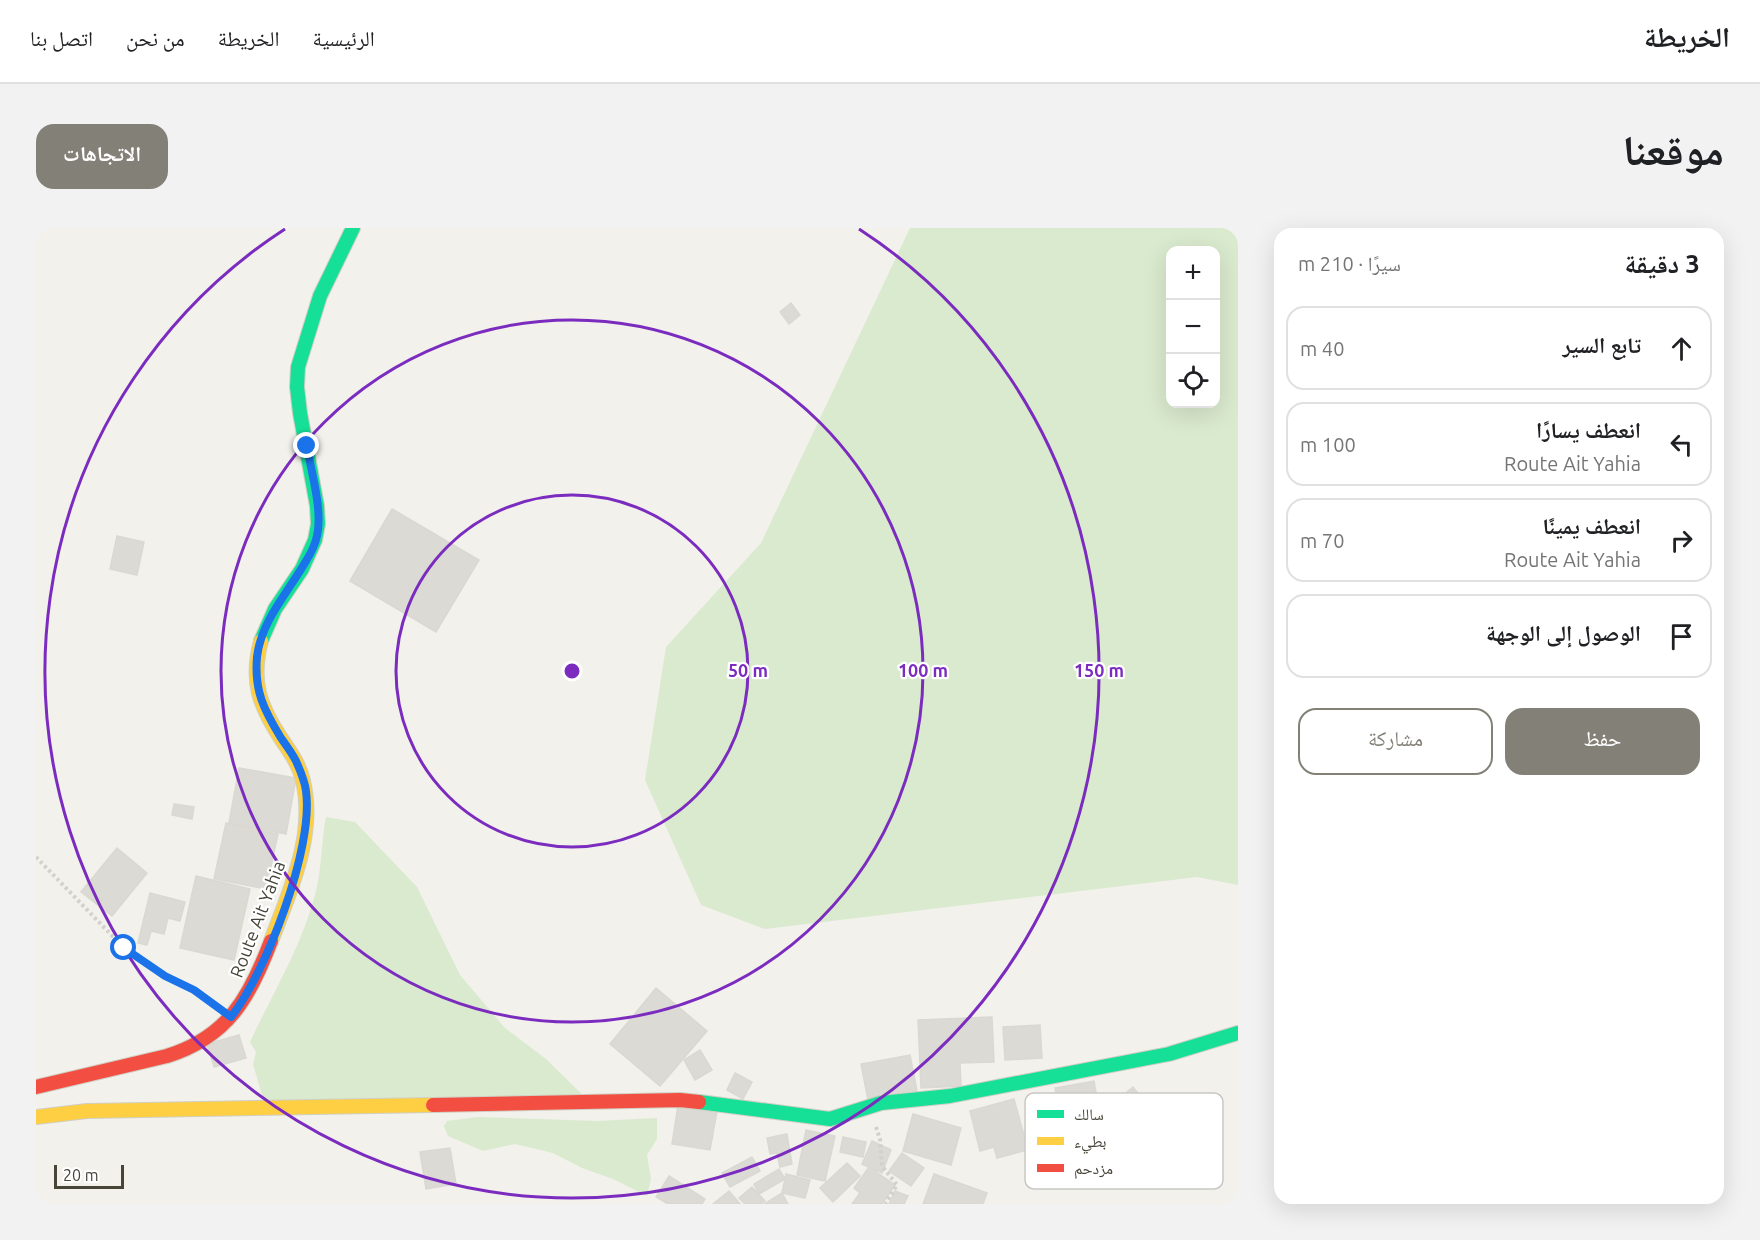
<!DOCTYPE html>
<html lang="ar">
<head>
<meta charset="utf-8">
<style>
	body { margin:0; font-family:Ubuntu,"Noto Naskh Arabic",sans-serif; background:#f2f2f2; color:#202124; direction:rtl }
	.controls { position:absolute; right:18px; top:18px; display:grid; overflow:hidden; border-radius:12px; box-shadow:0 6px 24px #0002 }
	.controls button { width:54px; height:54px; display:grid; place-items:center; padding:0; border:0; border-bottom:2px solid #e0e0e0; background:#fff; color:#202124; font:30px sans-serif }
	.scale { position:absolute; left:18px; bottom:15px; width:70px; box-sizing:border-box; padding-left:6px; border:3px solid #474438; border-top:0; font-size:16px; line-height:21px; white-space:nowrap; color:#474438; -webkit-text-stroke:4px #fff; paint-order:stroke }
	.stop { position:absolute; width:18px; height:18px; margin:-14px; border:4px solid #1a73e8; border-radius:50%; background:#fff }
	.stop.end { background:#1a73e8; border-color:#fff; box-shadow:0 2px 6px #0008 }
	.list { margin:0; padding:0; list-style:none }
	h2 { display:flex; justify-content:space-between; align-items:center; height:78px; margin:0; padding:0 24px; font-size:26px }
	h2 small { font-size:20px; font-weight:400; color:#757577 }
	.list li { display:grid; grid-template-columns:39px 1fr auto; gap:18px; align-items:center; box-sizing:border-box; height:84px; margin:0 12px 12px; padding:0 12px; border:2px solid #e0e0e0; border-radius:18px }
	.list b { display:block; font-size:22px; white-space:nowrap }
	.list p { margin:0; font-size:20px; white-space:nowrap; color:#757577 }
	.list em { font-size:20px; font-style:normal; color:#757577 }
	.actions { display:flex; gap:12px; padding:18px 24px }
	.actions a { flex:1; padding:14px 0; border:2px solid #838177; border-radius:18px; text-align:center; font-size:21px; color:#838177 }
	.actions .main { background:#838177; color:#fff }
	.icon { flex:none; width:33px; height:33px; fill:none; stroke:currentColor; stroke-width:2; stroke-linecap:round; stroke-linejoin:round }
	.map { position:relative; flex:none; width:1202px; height:976px; overflow:hidden; direction:ltr; border-radius:18px }
	header { display:flex; align-items:center; gap:36px; box-sizing:border-box; height:84px; padding:0 30px; background:#fff; border-bottom:2px solid #e0e0e0 }
	header strong { font-size:28px }
	nav { display:flex; gap:33px; margin-inline-start:auto; font-size:21px }
	.intro { display:flex; align-items:center; justify-content:space-between; box-sizing:border-box; height:144px; padding:0 36px }
	h1 { margin:0; font-size:42px }
	.button { padding:15px 27px; border-radius:18px; background:#838177; color:#fff; font-size:21px; font-weight:700 }
	main { display:flex; gap:36px; padding:0 36px }
	aside { flex:1; background:#fff; border-radius:18px; box-shadow:0 6px 24px #0002 }
	.map>svg:first-child { display:block }
	.green { fill:#daeace; fill-rule:evenodd }
	.building { fill:#dbdad5; stroke:#dad8d2; stroke-width:1.5 }
	.lines { fill:none; stroke-linecap:round; stroke-linejoin:round }
	.fast-casing { stroke:#d0cfc3; stroke-width:16 }
	.slow-casing { stroke:#d0cfc3; stroke-width:16 }
	.jam-casing { stroke:#d0cfc3; stroke-width:16 }
	.path { stroke:#d2d1cb; stroke-width:4; stroke-dasharray:3 3; stroke-linecap:butt }
	.fast { stroke:#16e098; stroke-width:14 }
	.slow { stroke:#ffcf43; stroke-width:14 }
	.jam { stroke:#f24e42; stroke-width:14 }
	.route { stroke:#1a73e8; stroke-width:8 }
	.ring { fill:none; stroke:#7b2cbf; stroke-width:3 }
	.labels { text-anchor:middle; dominant-baseline:central; stroke-width:4.5; stroke-linejoin:round; paint-order:stroke }
	.street-label { font-size:18px; fill:#474438; stroke:#fff }
	.key { fill:#fff; stroke:#c8c7c3; stroke-width:1.5 }
	.key-label { font-size:16px; fill:#474438 }
	.centre { fill:#7b2cbf; stroke:#fff; stroke-width:3 }
	.ring-label { font-size:18px; text-anchor:middle; font-weight:bold; fill:#7b2cbf; stroke:#fff; stroke-width:4.5; stroke-linejoin:round; paint-order:stroke }
</style>
</head>
<body>
<header>
<strong>الخريطة</strong>
<nav><a>الرئيسية</a><a>الخريطة</a><a>من نحن</a><a>اتصل بنا</a></nav>
</header>
<div class="intro"><h1>موقعنا</h1><a class="button">الاتجاهات</a></div>
<main>
<aside>
<h2>3 دقيقة<small>سيرًا · 210 m</small></h2>
<ul class="list">
<li><svg class="icon" aria-label="ahead" viewBox="0 0 24 24"><path d="M12 20V5M6 11l6-6 6 6"/></svg><div><b>تابع السير</b></div><em>40 m</em></li>
<li><svg class="icon" aria-label="left" viewBox="0 0 24 24"><path d="M17 20v-9H6M10 6l-5 5 5 5"/></svg><div><b>انعطف يسارًا</b><p>Route Ait Yahia</p></div><em>100 m</em></li>
<li><svg class="icon" aria-label="right" viewBox="0 0 24 24"><path d="M7 20v-9h11M14 6l5 5-5 5"/></svg><div><b>انعطف يمينًا</b><p>Route Ait Yahia</p></div><em>70 m</em></li>
<li><svg class="icon" aria-label="arrive" viewBox="0 0 24 24"><path d="M6 21V4h12l-3 4 3 4H6"/></svg><div><b>الوصول إلى الوجهة</b></div></li>
</ul>
<div class="actions"><a class="main">حفظ</a><a>مشاركة</a></div>
</aside>
<div class="map">
<svg width="1202" height="976" viewBox="0 0 1202 976">
	<rect width="100%" height="100%" fill="#f2f1ec"/>
	<g class="green">
		<path d="M874,0H1202V657L1161,649L729,701L665,677L609,552L630,419L725,315ZM1180,22V176H1134V22Z"/>
		<path d="M290,589L319,594L381,659L424,747L469,800L510,831L559,879L228,874L217,836L220,824L214,814C237,765 265,719 279,667C286,642 285,614 290,589Z"/>
		<path d="M442,889L562,893L621,890V911L611,927L615,951L611,968L577,951L546,940L517,925L479,916L447,923L412,908L408,898L411,893Z"/>
	</g>
	<g class="building">
		<path d="M755,75L764,87L753,96L744,84Z"/>
		<path d="M356,281L443,332L400,404L314,353Z"/>
		<path d="M81,308L108,314L101,347L74,341Z"/>
		<path d="M203,540L260,550L250,606L193,595Z"/>
		<path d="M138,576L158,579L156,591L136,587Z"/>
		<path d="M190,595L242,606L230,661L178,651Z"/>
		<path d="M81,620L111,645L76,688L45,664Z"/>
		<path d="M160,648L214,661L198,732L144,720Z"/>
		<path d="M114,665L149,674L144,693L132,690L128,706L115,703L111,717L102,715Z"/>
		<path d="M620,760L671,803L624,858L574,816Z"/>
		<path d="M956,789L958,834L924,835L925,858L885,860L882,792Z"/>
		<path d="M1004,797L1006,830L969,832L967,799Z"/>
		<path d="M203,807L210,830L178,839L171,816Z"/>
		<path d="M664,822L676,842L659,852L648,832Z"/>
		<path d="M874,827L881,863L832,872L825,836Z"/>
		<path d="M699,845L716,854L707,871L691,862Z"/>
		<path d="M1058,853L1065,894L1027,901L1019,860Z"/>
		<path d="M1097,859L1116,883L1099,896L1080,873Z"/>
		<path d="M978,871L992,922L961,930L958,919L944,923L934,883Z"/>
		<path d="M642,877L681,883L674,922L636,916Z"/>
		<path d="M877,886L925,900L915,937L867,923Z"/>
		<path d="M770,902L799,908L789,953L761,947Z"/>
		<path d="M751,906L756,936L744,939L741,925L734,926L731,910Z"/>
		<path d="M807,909L830,914L827,929L804,924Z"/>
		<path d="M836,913L855,922L846,945L826,936Z"/>
		<path d="M414,920L420,956L390,961L384,924Z"/>
		<path d="M866,925L888,940L875,958L853,943Z"/>
		<path d="M716,929L724,943L694,959L686,945Z"/>
		<path d="M811,935L824,948L797,974L784,960Z"/>
		<path d="M833,939L859,957L846,976H816L824,965L818,960Z"/>
		<path d="M743,941L749,951L723,966L718,956Z"/>
		<path d="M750,946L774,952L769,970L746,965Z"/>
		<path d="M898,946L951,965L947,976H887Z"/>
		<path d="M633,948L669,971L666,976H632L620,969Z"/>
		<path d="M716,959L729,973L725,976H709L703,970Z"/>
		<path d="M693,963L704,976H677Z"/>
		<path d="M859,963L872,968L868,976H853Z"/>
		<path d="M746,965L752,976H728Z"/>
	</g>
	<g class="lines">
		<g class="fast-casing">
			<g id="fast">
				<path d="M225,413L239,381L266,341L279,312L282,296L281,278L264,185L261,159L262,139L284,68L317,0"/>
				<path d="M663,874L794,891L845,875L914,868L1133,826L1202,805"/>
			</g>
		</g>
		<g class="slow-casing">
			<g id="slow">
				<path d="M225,413C214,454 224,479 246,512C255,525 264,538 267,553C280,607 254,663 235,713"/>
				<path d="M0,889L51,883L397,877"/>
			</g>
		</g>
		<g class="jam-casing">
			<g id="jam">
				<path d="M0,859L131,828C192,809 214,769 235,713"/>
				<path d="M397,877L644,872L663,874"/>
			</g>
		</g>
		<g class="path">
			<path d="M0,6L2,0"/>
			<path d="M0,629L88,720L129,748L158,762L175,775"/>
			<path d="M840,899L844,911L846,938L861,957L849,976"/>
		</g>
		<use href="#fast" class="fast"/>
		<use href="#slow" class="slow"/>
		<use href="#jam" class="jam"/>
	</g>
	<g class="lines">
		<path class="route" d="M88,720L129,748L158,762L195,789C230,745 278,620 270,563C269,554 264,542 260,533C256,525 250,517 245,510C228,482 218,463 221,429C225,393 253,363 270,333C275,325 279,317 281,308C287,282 275,244 271,218"/>
	</g>
	<g class="ring">
		<circle cx="536" cy="443" r="176"/>
		<circle cx="536" cy="443" r="351"/>
		<path d="M823 1A527 527 0 1 1 249 1"/>
	</g>
	<g class="labels">
		<g class="street-label">
			<text transform="translate(221 691) rotate(-69)">Route Ait Yahia</text>
		</g>
	</g>
	<rect x="989" y="865" width="198" height="96" rx="9" class="key"/>
	<rect x="1001" y="882" width="27" height="8" fill="#16e098"/>
	<rect x="1001" y="909" width="27" height="8" fill="#ffcf43"/>
	<rect x="1001" y="936" width="27" height="8" fill="#f24e42"/>
	<g class="key-label">
		<text x="1038" y="892">سالك</text>
		<text x="1038" y="919">بطيء</text>
		<text x="1038" y="946">مزدحم</text>
	</g>
	<circle cx="536" cy="443" r="9" class="centre"/>
	<g class="ring-label">
		<text x="712" y="449">50 m</text>
		<text x="887" y="449">100 m</text>
		<text x="1063" y="449">150 m</text>
	</g>
</svg>
<div class="controls">
<button>+</button>
<button>−</button>
<button><svg class="icon" aria-label="locate" viewBox="0 0 24 24"><circle cx="12" cy="12" r="6"/><path d="M12 2v4M12 18v4M2 12h4M18 12h4"/></svg></button>
</div>
<div class="scale">20 m</div>
<div class="stop" style="left:88px;top:720px"></div>
<div class="stop end" style="left:271px;top:218px"></div>
</div>
</main>
</body>
</html>
